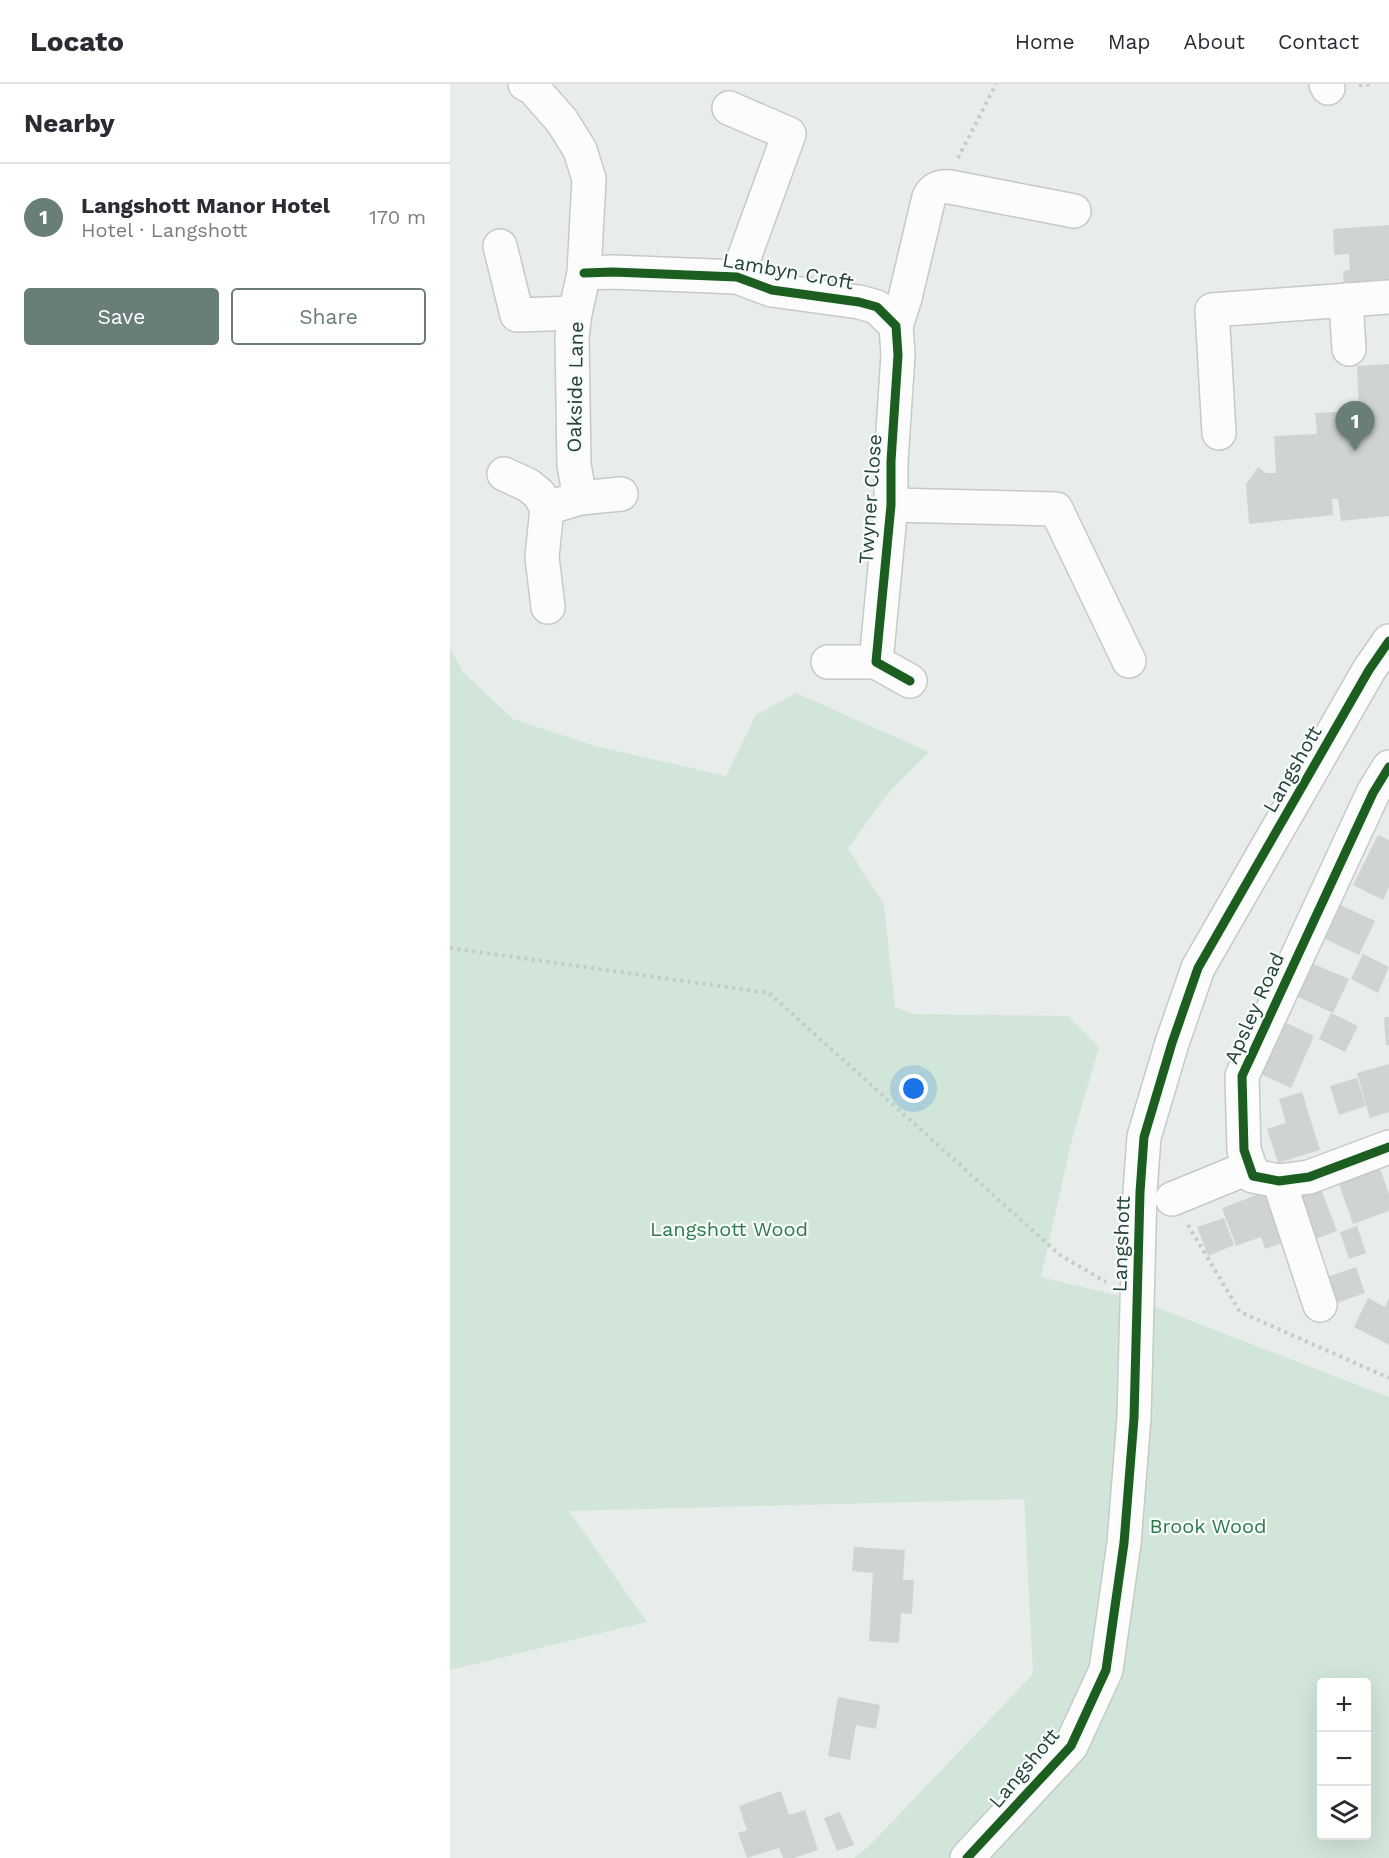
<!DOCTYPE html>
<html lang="en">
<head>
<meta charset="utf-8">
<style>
	body { margin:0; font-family:"Work Sans",sans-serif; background:#f7f7f7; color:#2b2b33 }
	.controls { position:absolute; right:18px; bottom:18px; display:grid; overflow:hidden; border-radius:6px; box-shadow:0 6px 24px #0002 }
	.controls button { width:54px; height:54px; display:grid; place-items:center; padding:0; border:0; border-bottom:2px solid #e1e1e2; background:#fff; color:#2b2b33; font:30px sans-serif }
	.you { position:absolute; left:464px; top:1005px; width:21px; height:21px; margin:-15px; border:4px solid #fff; border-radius:50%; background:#1a73e8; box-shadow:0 0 0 9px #1a73e833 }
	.badge { display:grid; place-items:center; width:39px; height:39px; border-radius:50%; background:#697e78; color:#fff; font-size:20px; font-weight:700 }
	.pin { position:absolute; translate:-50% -50px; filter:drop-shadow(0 2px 3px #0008) }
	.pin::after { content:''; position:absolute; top:32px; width:21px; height:18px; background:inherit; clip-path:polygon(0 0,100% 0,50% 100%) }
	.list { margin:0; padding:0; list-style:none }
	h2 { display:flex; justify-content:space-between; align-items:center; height:78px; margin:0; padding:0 24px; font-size:26px }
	h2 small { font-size:20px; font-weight:400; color:#7c7c81 }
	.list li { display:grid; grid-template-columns:39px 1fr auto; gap:18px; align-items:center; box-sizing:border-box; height:108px; padding:0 24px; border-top:2px solid #e1e1e2 }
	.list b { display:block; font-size:22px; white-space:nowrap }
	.list p { margin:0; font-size:20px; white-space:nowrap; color:#7c7c81 }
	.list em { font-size:20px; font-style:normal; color:#7c7c81 }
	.actions { display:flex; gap:12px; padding:18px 24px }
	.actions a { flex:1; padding:14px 0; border:2px solid #697e78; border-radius:6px; text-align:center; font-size:21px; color:#697e78 }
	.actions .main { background:#697e78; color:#fff }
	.icon { flex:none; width:33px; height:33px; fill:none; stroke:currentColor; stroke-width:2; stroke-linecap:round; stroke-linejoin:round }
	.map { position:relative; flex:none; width:939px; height:1774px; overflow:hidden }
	header { display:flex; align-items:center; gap:36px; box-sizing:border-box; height:84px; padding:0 30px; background:#fff; border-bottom:2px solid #e1e1e2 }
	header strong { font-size:28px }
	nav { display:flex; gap:33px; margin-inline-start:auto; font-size:21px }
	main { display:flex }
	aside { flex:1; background:#fff }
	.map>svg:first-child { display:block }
	.green { fill:#d1e6d8; fill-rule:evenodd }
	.building { fill:#cfd4d2 }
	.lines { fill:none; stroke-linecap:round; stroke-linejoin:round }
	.minor-casing { stroke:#c5cac8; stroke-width:36 }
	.path { stroke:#c3ccca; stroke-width:4; stroke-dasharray:3 4.5; stroke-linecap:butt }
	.minor { stroke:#fcfcfc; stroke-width:33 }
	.cycleway-casing { stroke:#f7fbf9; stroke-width:13 }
	.cycleway { stroke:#1b5e20; stroke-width:9 }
	.labels { text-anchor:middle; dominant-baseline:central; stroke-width:4.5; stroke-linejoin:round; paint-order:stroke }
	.street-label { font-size:20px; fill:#24423a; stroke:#f7fbf9 }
	.park-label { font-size:20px; fill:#2d7a4b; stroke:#f7fbf9 }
</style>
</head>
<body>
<header>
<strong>Locato</strong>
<nav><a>Home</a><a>Map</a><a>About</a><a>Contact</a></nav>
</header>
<main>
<aside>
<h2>Nearby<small></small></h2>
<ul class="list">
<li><span class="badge">1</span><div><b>Langshott Manor Hotel</b><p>Hotel · Langshott</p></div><em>170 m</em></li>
</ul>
<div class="actions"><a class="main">Save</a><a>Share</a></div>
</aside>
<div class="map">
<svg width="939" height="1774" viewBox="0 0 939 1774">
	<rect width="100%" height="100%" fill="#e8edeb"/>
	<path class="green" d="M0,563L13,588L63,635L145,662L276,692L306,631L346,609L479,668L440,707L398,764L434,821L445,923L464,930L618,932L649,963L622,1056L591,1193L687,1216L939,1313V1774H404L418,1763L583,1590L574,1415L119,1427L197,1538L0,1586ZM872,1598H916V1752H872Z"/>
	<g class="building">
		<path d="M939,141V203L894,206L893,187L900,186L899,170L884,171L883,145Z"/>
		<path d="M939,280V432L891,437L888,415H882L883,431L799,440L796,400L808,383L816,389H826L824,352L867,350L865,329L909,327L907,282Z"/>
		<path d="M928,751L939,756V803L933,816L903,801Z"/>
		<path d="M886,819L925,837L909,871L871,853Z"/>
		<path d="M913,870L939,883L928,909L901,895Z"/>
		<path d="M859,878L899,895L883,929L844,911Z"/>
		<path d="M881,929L908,942L895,968L869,955Z"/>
		<path d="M934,933H939V961H936Z"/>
		<path d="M830,936L864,952L841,1004L806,988Z"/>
		<path d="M939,980V1028L920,1034L907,989Z"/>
		<path d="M907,994L916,1022L889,1031L880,1002Z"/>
		<path d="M852,1008L870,1066L828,1079L817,1045L836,1039L829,1015Z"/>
		<path d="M929,1082L939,1110V1127L903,1140L888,1097Z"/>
		<path d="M871,1105L887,1147L857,1158L842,1116Z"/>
		<path d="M817,1107L835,1158L815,1165L811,1153L786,1162L772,1124Z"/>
		<path d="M774,1134L784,1161L758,1172L747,1143Z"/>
		<path d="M907,1142L916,1169L899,1175L890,1148Z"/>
		<path d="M906,1183L915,1209L887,1219L877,1193Z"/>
		<path d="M918,1214L935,1223L939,1214V1261L904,1243Z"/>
		<path d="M404,1463L455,1466L453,1496H464L462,1530L451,1529L449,1559L419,1557L423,1489L402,1487Z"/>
		<path d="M388,1613L430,1621L426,1645L406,1641L400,1676L378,1672Z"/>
		<path d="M331,1707L339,1731L355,1726L368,1766L344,1774H333L329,1764L297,1774L288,1749L297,1746L289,1722Z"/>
		<path d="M390,1728L404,1761L387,1767L374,1734Z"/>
	</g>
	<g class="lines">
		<g class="minor-casing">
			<g id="minor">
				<path d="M75,0L83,4L112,37L130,66L139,95L134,189L125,229L122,253L124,381L130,414L97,424"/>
				<path d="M876,0L878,4"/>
				<path d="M279,24L339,50L287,193"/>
				<path d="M50,162L67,231L125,229"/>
				<path d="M134,189L163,188L287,193L322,206L409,218L427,223L446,242L448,271L441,377V421L426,578L460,597"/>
				<path d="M896,216L899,265"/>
				<path d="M446,242L455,214L479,113C484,104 490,102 500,103L624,127"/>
				<path d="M769,349L762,226L939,213"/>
				<path d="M54,390L78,401L89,410L97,424L92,473L98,523"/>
				<path d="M130,414L171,410"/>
				<path d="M441,421L606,425L679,577"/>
				<path d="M378,578H426"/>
				<path d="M939,683L923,709L792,992L794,1066L803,1092L829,1097L859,1093L939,1063"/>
				<path d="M829,1097L870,1221"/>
				<path d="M722,1115L800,1083"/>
				<path d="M517,1774L621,1662L656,1586L674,1459L684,1334L690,1108L694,1053L722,959L748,884L919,586L939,557"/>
			</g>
		</g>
		<g class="path">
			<path d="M909,1L923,0"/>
			<path d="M508,74L546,0"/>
			<path d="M0,864L319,909L610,1171L656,1198"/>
			<path d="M738,1141L790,1228L939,1294"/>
		</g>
		<use href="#minor" class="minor"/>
		<g class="cycleway-casing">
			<g id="cycleway">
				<path d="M134,189L163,188L287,193L322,206L409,218L427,223L446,242L448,271L441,377V421L426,578L460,597"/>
				<path d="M939,683L923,709L792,992L794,1066L803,1092L829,1097L859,1093L939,1063"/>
				<path d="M517,1774L621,1662L656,1586L674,1459L684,1334L690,1108L694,1053L722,959L748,884L919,586L939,557"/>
			</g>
		</g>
		<use href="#cycleway" class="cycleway"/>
	</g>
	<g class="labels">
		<g class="street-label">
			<text transform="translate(338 187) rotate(10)">Lambyn Croft</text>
			<text transform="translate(125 303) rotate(-89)">Oakside Lane</text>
			<text transform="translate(420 415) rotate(-86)">Twyner Close</text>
			<text transform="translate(842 685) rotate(-60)">Langshott</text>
			<text transform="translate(804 924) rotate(-66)">Apsley Road</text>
			<text transform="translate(671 1160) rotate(-88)">Langshott</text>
			<text transform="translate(574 1684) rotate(-50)">Langshott</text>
		</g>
		<g class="park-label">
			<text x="279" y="1145">Langshott Wood</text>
			<text x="758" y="1442">Brook Wood</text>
		</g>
	</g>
</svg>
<div class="controls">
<button>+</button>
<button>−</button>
<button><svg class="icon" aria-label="layers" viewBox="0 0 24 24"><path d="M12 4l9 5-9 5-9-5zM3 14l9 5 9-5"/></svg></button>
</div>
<div class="you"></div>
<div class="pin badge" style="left:905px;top:367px">1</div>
</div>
</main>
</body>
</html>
